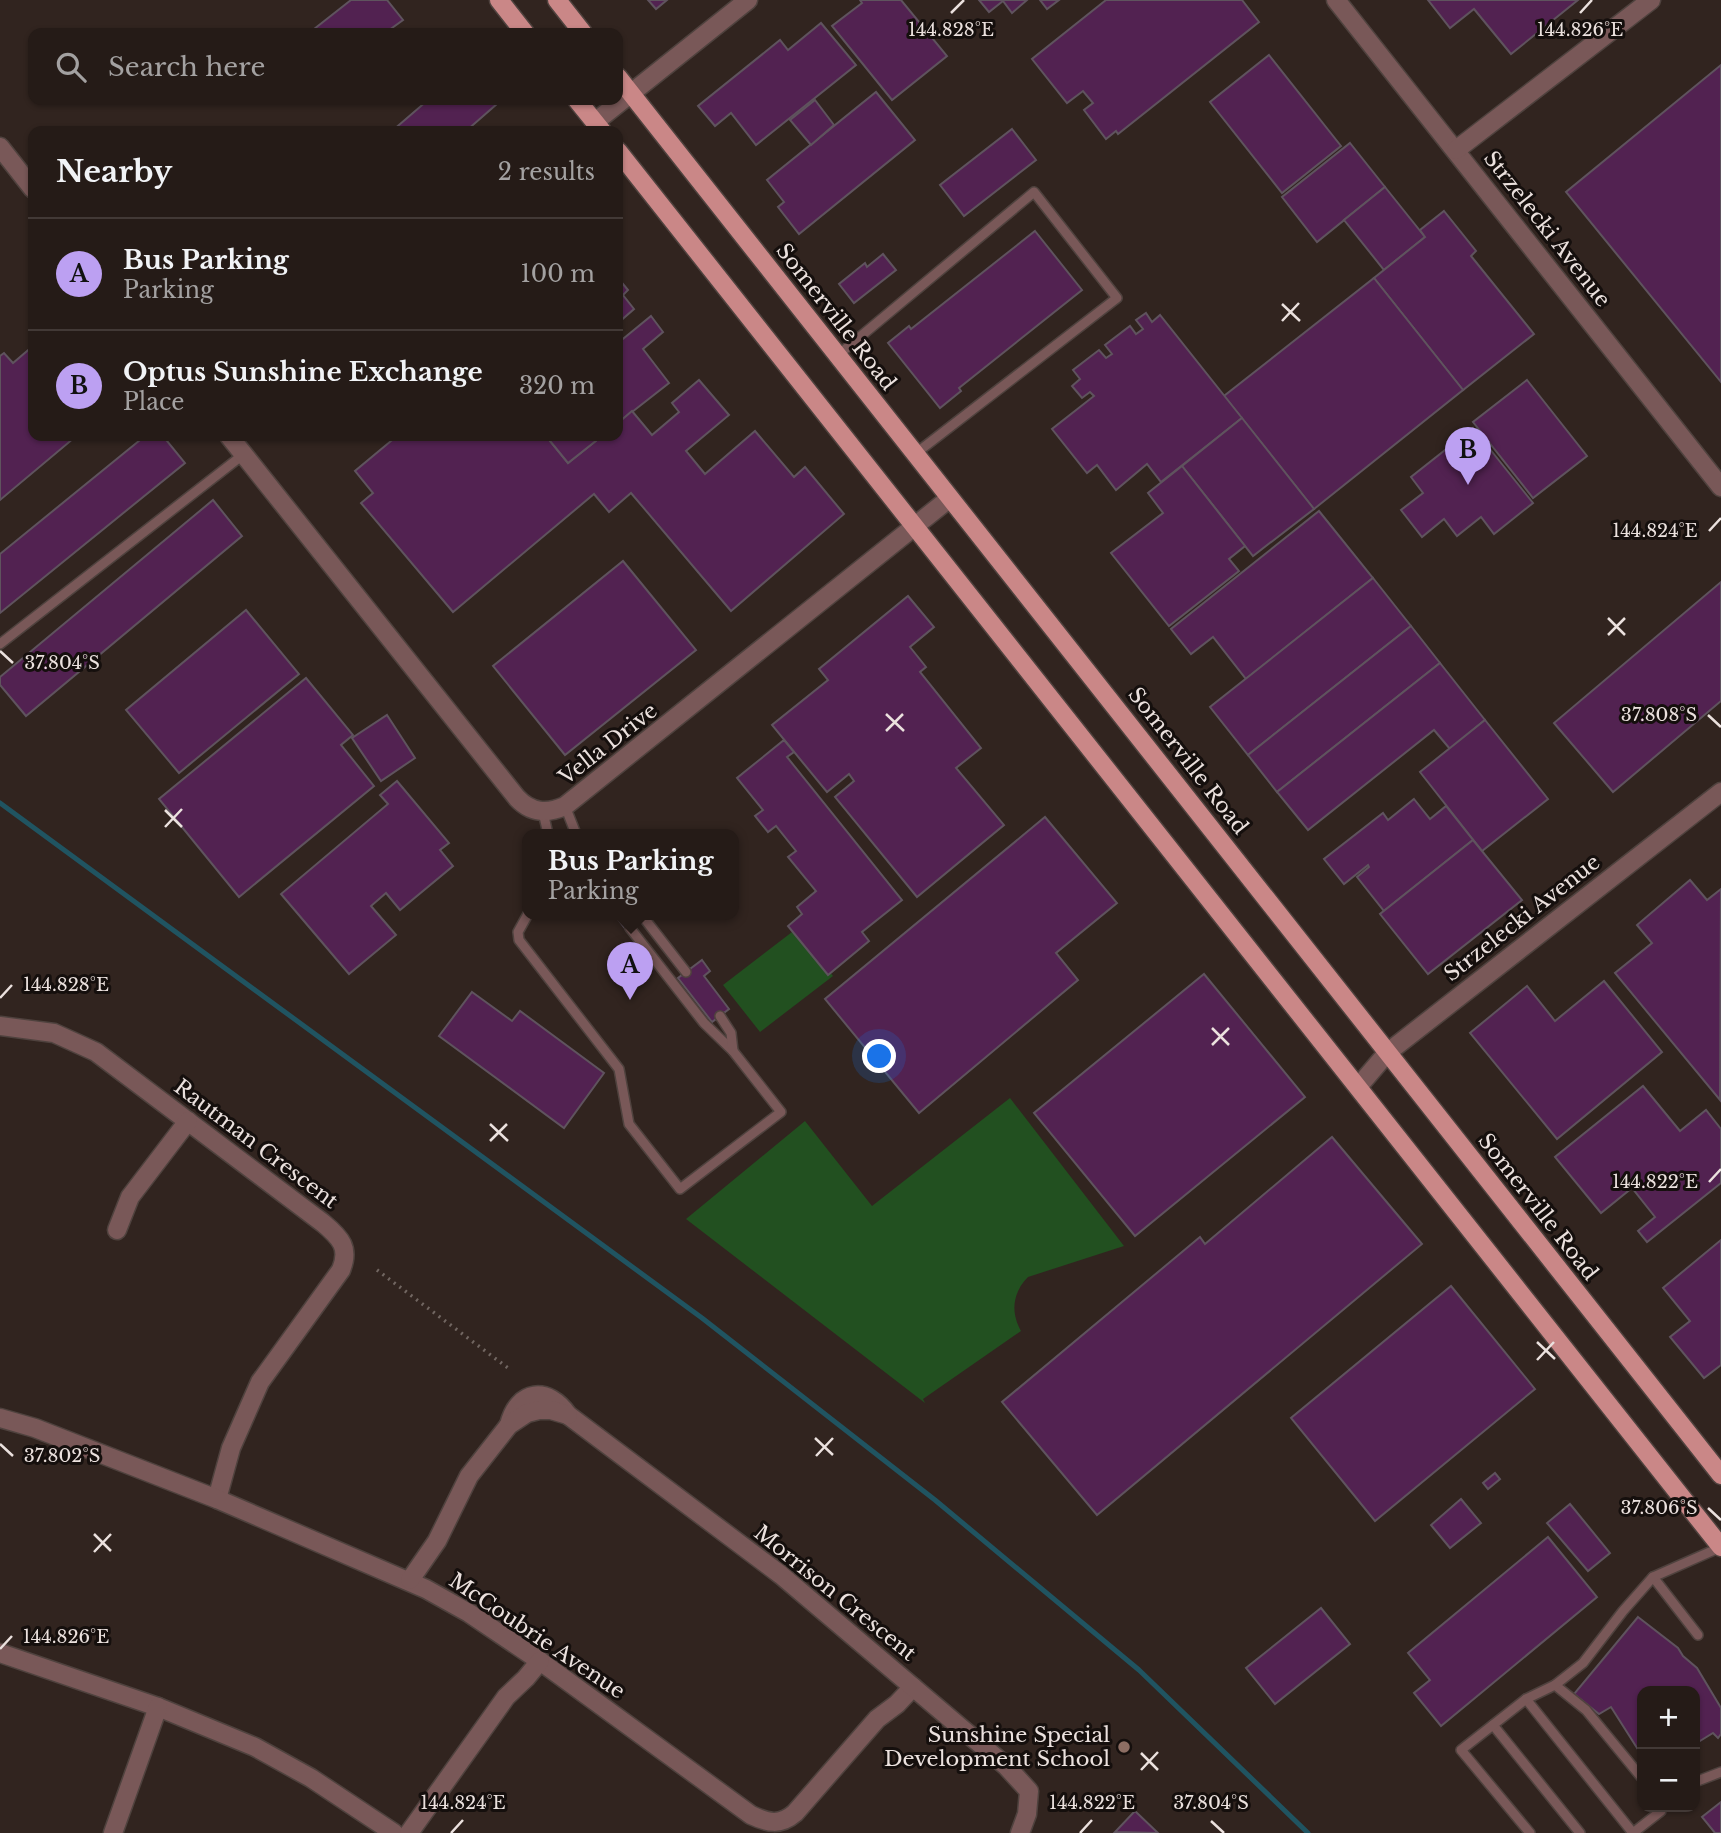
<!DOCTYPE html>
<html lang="en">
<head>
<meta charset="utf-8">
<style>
	body { margin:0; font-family:"Libre Baskerville",serif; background:#2d2420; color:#f1f3f6 }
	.controls { position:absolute; right:21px; bottom:21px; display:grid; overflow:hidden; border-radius:14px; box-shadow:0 2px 5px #0004 }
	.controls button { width:63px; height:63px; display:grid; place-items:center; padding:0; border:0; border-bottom:2px solid #423936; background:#251b17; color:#f1f3f6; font:35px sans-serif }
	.you { position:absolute; left:880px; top:1057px; width:24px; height:24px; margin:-18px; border:5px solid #fff; border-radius:50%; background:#1a73e8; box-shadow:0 0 0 10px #1a73e833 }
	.badge { display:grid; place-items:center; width:46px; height:46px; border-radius:50%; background:#bca0f2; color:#111; font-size:23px; font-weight:700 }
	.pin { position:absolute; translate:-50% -58px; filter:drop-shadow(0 2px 4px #0008) }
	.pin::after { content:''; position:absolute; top:37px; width:24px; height:21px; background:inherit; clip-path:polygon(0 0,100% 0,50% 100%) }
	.popup { position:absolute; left:522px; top:829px; width:217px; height:91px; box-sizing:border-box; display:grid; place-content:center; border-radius:14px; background:#251b17; filter:drop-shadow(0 2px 5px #0005); font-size:23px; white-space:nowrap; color:#a3a1a1 }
	.popup b { font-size:26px; color:#f1f3f6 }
	.popup::after { content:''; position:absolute; left:50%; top:100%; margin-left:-14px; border:14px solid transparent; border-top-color:#251b17 }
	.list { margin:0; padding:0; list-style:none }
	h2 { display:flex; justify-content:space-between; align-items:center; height:91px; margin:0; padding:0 28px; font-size:30px }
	h2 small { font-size:23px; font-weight:400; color:#a3a1a1 }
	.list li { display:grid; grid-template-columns:46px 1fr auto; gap:21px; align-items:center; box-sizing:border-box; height:112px; padding:0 28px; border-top:2px solid #423936 }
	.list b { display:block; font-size:26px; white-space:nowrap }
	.list p { margin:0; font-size:23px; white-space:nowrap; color:#a3a1a1 }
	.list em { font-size:23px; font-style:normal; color:#a3a1a1 }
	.icon { flex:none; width:38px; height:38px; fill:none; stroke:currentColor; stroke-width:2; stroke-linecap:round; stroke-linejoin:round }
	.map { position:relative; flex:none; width:1721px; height:1833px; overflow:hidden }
	.search { position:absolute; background:#251b17; box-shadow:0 2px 5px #0004; left:28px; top:28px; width:595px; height:77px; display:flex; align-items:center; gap:18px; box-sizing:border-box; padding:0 24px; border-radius:14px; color:#a3a1a1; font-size:26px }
	.panel { position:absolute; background:#251b17; box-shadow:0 2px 5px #0004; left:28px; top:126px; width:595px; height:315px; border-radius:14px }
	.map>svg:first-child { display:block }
	.green { fill:#225020 }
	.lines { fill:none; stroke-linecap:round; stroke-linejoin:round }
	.stream { stroke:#205461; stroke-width:5 }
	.building { fill:#522251; stroke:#5f535e; stroke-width:2 }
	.lane-casing { stroke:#4f423e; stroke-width:12 }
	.street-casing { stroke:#4f423e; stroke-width:21 }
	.primary-casing { stroke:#4f423e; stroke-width:21 }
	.path { stroke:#716661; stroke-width:3.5; stroke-dasharray:2 5; stroke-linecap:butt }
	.lane { stroke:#795858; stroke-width:9 }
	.street { stroke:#795858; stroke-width:18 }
	.primary { stroke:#ca8787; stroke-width:18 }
	.ticks { fill:none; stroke:#ebe1de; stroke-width:2.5 }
	.education-dot { fill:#8d6e63; stroke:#150f0d; stroke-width:2.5 }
	.labels { text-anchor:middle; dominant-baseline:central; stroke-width:6; stroke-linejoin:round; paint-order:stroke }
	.street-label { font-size:21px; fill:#ebe1de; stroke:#150f0d }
	.poi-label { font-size:21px; fill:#ebe1de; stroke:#150f0d; text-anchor:end }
	.ticks-label { font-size:18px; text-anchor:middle; fill:#ebe1de; stroke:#150f0d; stroke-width:6; stroke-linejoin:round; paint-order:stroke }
</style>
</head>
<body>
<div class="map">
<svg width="1721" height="1833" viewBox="0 0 1721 1833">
	<rect width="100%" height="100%" fill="#31241f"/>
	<g class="green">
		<path d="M796,929L833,976L760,1032L723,985Z"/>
		<path d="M1010,1098L1124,1246L1028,1277C1013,1292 1010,1312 1021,1331L923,1399L925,1403L686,1219L805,1121L872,1206Z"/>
	</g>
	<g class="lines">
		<path class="stream" d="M0,803L702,1318L935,1500L1139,1670L1308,1833"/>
	</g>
	<g class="building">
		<path d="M351,0H387L403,20L385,33H309Z"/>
		<path d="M648,0H667L656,9Z"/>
		<path d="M860,0H901L947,56L892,100L832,26L862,3Z"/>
		<path d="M979,0H1027L1012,13L1003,1L989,12Z"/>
		<path d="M1040,0H1059L1047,9Z"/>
		<path d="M1106,0H1242L1259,22L1118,134L1116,131L1106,139L1084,110L1093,103L1083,91L1067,103L1032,59Z"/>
		<path d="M1428,0H1578L1511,54L1474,9L1450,28Z"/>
		<path d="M821,23L856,65L756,145L731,113L715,126L698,106L780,40L788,50Z"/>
		<path d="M1269,55L1341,146L1282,193L1210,102Z"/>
		<path d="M1721,65V382L1566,192Z"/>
		<path d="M876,92L915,140L799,234L778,207L784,202L767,180Z"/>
		<path d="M428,100H496L498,103L466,131H392Z"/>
		<path d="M815,100L834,125L811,145L790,120Z"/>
		<path d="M1012,129L1036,160L964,216L940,185Z"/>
		<path d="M1350,143L1385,187L1317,242L1282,197Z"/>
		<path d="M1385,187L1425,237L1384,270L1344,220Z"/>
		<path d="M1444,211L1476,251L1471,256L1534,334L1463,390L1374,278L1425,237L1420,230Z"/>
		<path d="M1035,231L1082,290L959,388L961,391L940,408L888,343L909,326L911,329Z"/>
		<path d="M883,254L896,270L854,303L839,284L865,263L867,267Z"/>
		<path d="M618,278L628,290L623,295L634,309L618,323Z"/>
		<path d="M1374,278L1463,390L1314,509L1224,396Z"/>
		<path d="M1146,313L1152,322L1160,315L1242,418L1161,482L1147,464L1116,490L1097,465L1087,473L1052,429L1094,396L1090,392L1082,398L1072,386L1080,379L1073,370L1099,350L1106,358L1112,354L1105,345L1130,326L1136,334L1143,329L1136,320Z"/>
		<path d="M651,316L663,332L643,349L669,383L618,423V343Z"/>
		<path d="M33,346V436H72L74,438L0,500V356L4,353L13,363Z"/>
		<path d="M699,380L729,415L686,451L705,474L755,431L794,477L805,467L844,514L731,611L631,493L609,512L594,494L453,612L361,503L373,493L355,471L397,436H546L568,463L602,436H618V423L632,411L652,435L679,412L672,403Z"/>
		<path d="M1527,380L1587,456L1533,498L1473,422Z"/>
		<path d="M1242,418L1314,509L1253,556L1182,466Z"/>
		<path d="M1473,428L1533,503L1494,534L1481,517L1457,536L1444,519L1422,537L1401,510L1423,493L1411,477Z"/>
		<path d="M145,436H163L185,463L0,613V554Z"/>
		<path d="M546,436H602L568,463Z"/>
		<path d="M1182,466L1245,546L1229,559L1239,571L1169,626L1111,553L1163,513L1148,493Z"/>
		<path d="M213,500L242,536L26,716L0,685V677Z"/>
		<path d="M1319,511L1373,578L1246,679L1213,637L1191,654L1171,629Z"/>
		<path d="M623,561L696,650L565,755L493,666Z"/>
		<path d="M1373,578L1411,626L1248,755L1210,707Z"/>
		<path d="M1721,582V701L1613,792L1554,723Z"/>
		<path d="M908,596L934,627L910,647L926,667L920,672L981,748L956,768L1004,825L917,897L835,797L854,781L849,774L827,792L772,725L828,680L819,669Z"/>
		<path d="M246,610L299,674L179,773L126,710Z"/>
		<path d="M1411,626L1440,663L1277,792L1248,755Z"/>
		<path d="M1440,663L1485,720L1450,749L1434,730L1308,830L1277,792Z"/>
		<path d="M306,678L353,735L341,745L374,786L239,897L159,799Z"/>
		<path d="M387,715L415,758L381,781L352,738Z"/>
		<path d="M1485,720L1548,799L1482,851L1420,772Z"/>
		<path d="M784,740L794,752L787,757L902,900L862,932L869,941L828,975L788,926L802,914L797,907L816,891L788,857L796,851L776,826L768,832L755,816L763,810L737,778Z"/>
		<path d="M397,781L449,843L440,850L453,866L400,910L386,893L371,906L396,935L349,974L281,894L388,804L380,795Z"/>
		<path d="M1414,799L1430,819L1446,806L1473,840L1384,911L1357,877L1369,867L1368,865L1344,884L1324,859L1383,813L1388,820Z"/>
		<path d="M1045,817L1117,903L1056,953L1078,980L919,1113L825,999Z"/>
		<path d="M1473,840L1522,900L1428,974L1380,914Z"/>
		<path d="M1690,880L1707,900L1721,889L1720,1100L1615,973L1652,943L1637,925Z"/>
		<path d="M614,914H648L627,931Z"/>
		<path d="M702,960L710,971L704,976L729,1009L712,1022L678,978Z"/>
		<path d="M1204,974L1305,1097L1135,1236L1034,1113Z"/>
		<path d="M1604,981L1662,1052L1557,1139L1470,1033L1527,986L1555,1021Z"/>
		<path d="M472,992L512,1021L520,1011L604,1073L564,1128L439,1036Z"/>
		<path d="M1643,1086L1680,1131L1706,1110L1721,1129V1183L1647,1242L1638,1231L1655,1217L1632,1188L1601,1213L1555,1157Z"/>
		<path d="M1332,1137L1422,1244L1097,1515L1002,1402L1200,1237L1205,1244Z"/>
		<path d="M1721,1240V1365L1704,1378L1670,1337L1690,1321L1663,1288Z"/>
		<path d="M1451,1286L1535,1389L1375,1521L1291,1418Z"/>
		<path d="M1495,1473L1500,1479L1488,1489L1483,1483Z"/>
		<path d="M1461,1499L1481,1523L1450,1548L1431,1525Z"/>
		<path d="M1570,1504L1610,1553L1588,1571L1547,1523Z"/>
		<path d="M1548,1537L1597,1597L1441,1726L1414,1693L1430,1680L1408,1653Z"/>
		<path d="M1321,1608L1350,1644L1275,1704L1246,1668Z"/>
		<path d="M1638,1617L1678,1648L1683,1656L1697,1668L1721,1708V1734L1718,1738L1713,1733L1695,1744V1691H1642V1750L1639,1751L1611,1707L1599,1714L1574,1694Z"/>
		<path d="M1721,1802V1833H1715L1702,1817Z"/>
		<path d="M1135,1811L1158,1833L1115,1832Z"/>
	</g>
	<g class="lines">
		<g class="lane-casing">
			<g id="lane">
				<path d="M837,356L1034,192L1117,298L915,454"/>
				<path d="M0,644L244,454"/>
				<path d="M565,806L576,834"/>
				<path d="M543,812L548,834"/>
				<path d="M528,914L518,932L519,940L619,1069L629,1124L680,1189L781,1112L733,1051L704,1023L630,928"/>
				<path d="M644,918L686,972"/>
				<path d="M720,1016L731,1033L733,1051"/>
				<path d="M1653,1577L1698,1635"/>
				<path d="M1555,1685L1586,1710L1642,1778"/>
				<path d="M1526,1699L1633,1833"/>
				<path d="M1493,1725L1580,1833"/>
				<path d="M1695,1782L1721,1772"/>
				<path d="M1530,1833L1461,1750L1526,1699L1555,1685L1583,1663L1623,1611L1653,1577L1721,1547"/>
				<path d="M1633,1833L1661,1811V1807"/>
			</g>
		</g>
		<g class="street-casing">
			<g id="street">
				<path d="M1336,0L1721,487"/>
				<path d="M595,122L748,0"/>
				<path d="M0,147L33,189"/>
				<path d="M1456,150L1651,0"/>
				<path d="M229,436L517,798C531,813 547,814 565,806L950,498"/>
				<path d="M0,1026L54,1033L96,1052L323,1223C341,1238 350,1248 341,1270L260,1382L231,1448L217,1499"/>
				<path d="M1358,1087L1387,1053L1721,792"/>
				<path d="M117,1230L130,1197L188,1121"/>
				<path d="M0,1418L35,1428L217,1499L426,1589L469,1613L540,1661L751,1815C768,1823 780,1826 795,1813L877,1719L897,1704L913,1687"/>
				<path d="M509,1425C518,1389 548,1386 568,1415L781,1575L1006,1766L1029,1791L1027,1814L1020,1833"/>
				<path d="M410,1580L437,1541L469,1476L509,1425L527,1413L539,1410H551L568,1415"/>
				<path d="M0,1653L158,1707L255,1747L311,1778L394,1833"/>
				<path d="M113,1833L158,1707"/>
				<path d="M409,1833L506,1697L526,1678L540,1661"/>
			</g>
		</g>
		<g class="primary-casing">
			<g id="primary">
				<path d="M499,0L525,33"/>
				<path d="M557,0L583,33"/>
				<path d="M618,77L1721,1475"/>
				<path d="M577,100L602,131"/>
				<path d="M618,151L1721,1547"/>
			</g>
		</g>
		<path class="path" d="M377,1270L508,1368"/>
		<use href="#lane" class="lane"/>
		<use href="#street" class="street"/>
		<use href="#primary" class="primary"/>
	</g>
	<path class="ticks" d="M951,13L964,0M1580,13L1592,0M1282,304L1300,321M1282,321L1299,303M1709,531L1721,518M1608,618L1625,635M1608,635L1625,618M0,651L13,663M886,714L904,731M1708,715L1721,727M886,731L903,714M165,810L182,827M165,827L182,809M0,998L12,985M1212,1028L1229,1045M1212,1045L1229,1028M490,1124L508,1141M490,1141L507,1124M1709,1182L1721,1169M1537,1342L1555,1359M1537,1360L1554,1342M815,1438L833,1455M0,1444L13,1456M816,1456L833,1438M1708,1508L1721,1520M94,1534L111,1551M94,1552L111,1534M0,1649L12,1636M1141,1753L1158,1770M1141,1770L1158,1752M1211,1821L1224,1833M451,1833L463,1820M1080,1833L1092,1820"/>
	<circle class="education-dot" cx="1124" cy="1747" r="7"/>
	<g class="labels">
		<g class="street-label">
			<text transform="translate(1547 229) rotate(52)">Strzelecki Avenue</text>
			<text transform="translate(836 317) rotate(52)">Somerville Road</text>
			<text transform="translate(608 744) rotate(-38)">Vella Drive</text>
			<text transform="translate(1188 761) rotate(52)">Somerville Road</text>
			<text transform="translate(1522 918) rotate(-38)">Strzelecki Avenue</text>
			<text transform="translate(256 1144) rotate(37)">Rautman Crescent</text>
			<text transform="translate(1538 1207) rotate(52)">Somerville Road</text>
			<text transform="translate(835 1593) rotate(39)">Morrison Crescent</text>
			<text transform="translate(537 1636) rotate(34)">McCoubrie Avenue</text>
		</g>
		<g class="poi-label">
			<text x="1110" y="1735">Sunshine Special<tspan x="1110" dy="24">Development School</tspan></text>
		</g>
	</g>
	<g class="ticks-label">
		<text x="951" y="36">144.828°E</text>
		<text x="1580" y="36">144.826°E</text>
		<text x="1655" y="537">144.824°E</text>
		<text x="62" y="669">37.804°S</text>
		<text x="1659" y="721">37.808°S</text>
		<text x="66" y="991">144.828°E</text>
		<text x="1655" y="1188">144.822°E</text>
		<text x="62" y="1462">37.802°S</text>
		<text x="1659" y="1514">37.806°S</text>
		<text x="66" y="1643">144.826°E</text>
		<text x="463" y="1809">144.824°E</text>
		<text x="1092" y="1809">144.822°E</text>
		<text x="1211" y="1809">37.804°S</text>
	</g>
</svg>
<div class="controls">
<button>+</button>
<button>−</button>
</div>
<div class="you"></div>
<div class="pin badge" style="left:630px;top:1000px">A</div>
<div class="popup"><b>Bus Parking</b>Parking</div>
<div class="pin badge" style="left:1468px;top:485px">B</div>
<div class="search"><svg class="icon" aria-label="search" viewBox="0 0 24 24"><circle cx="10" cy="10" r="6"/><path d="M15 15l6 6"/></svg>Search here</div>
<section class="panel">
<h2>Nearby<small>2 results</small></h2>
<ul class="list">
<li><span class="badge">A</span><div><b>Bus Parking</b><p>Parking</p></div><em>100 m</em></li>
<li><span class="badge">B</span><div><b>Optus Sunshine Exchange</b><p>Place</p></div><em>320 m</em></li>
</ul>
</section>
</div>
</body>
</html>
